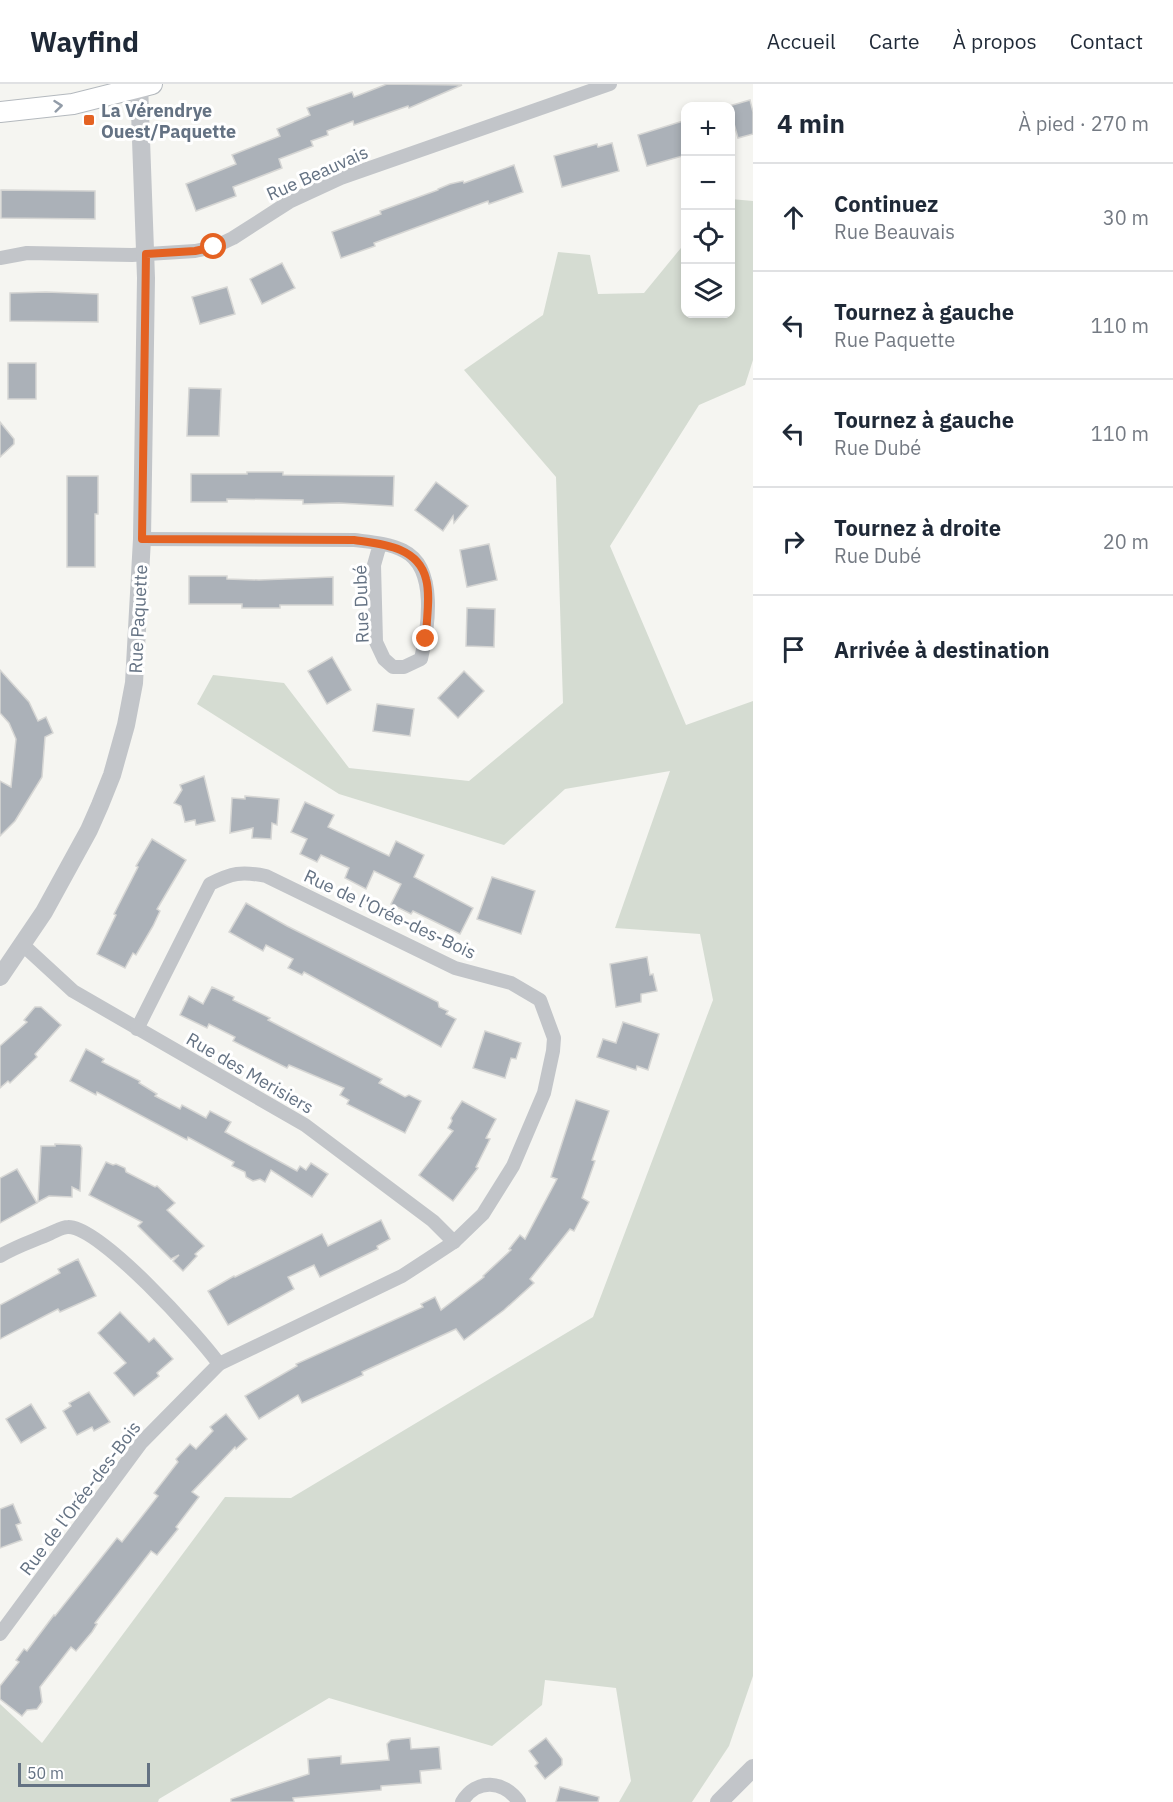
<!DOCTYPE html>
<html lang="fr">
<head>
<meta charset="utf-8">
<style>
	body { margin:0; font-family:"IBM Plex Sans",sans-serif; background:#f6f6f7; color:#1f2937 }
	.controls { position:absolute; right:18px; top:18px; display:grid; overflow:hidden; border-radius:12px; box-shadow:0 3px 9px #0003 }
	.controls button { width:54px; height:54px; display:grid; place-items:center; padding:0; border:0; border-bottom:2px solid #e0e1e3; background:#fff; color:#1f2937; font:30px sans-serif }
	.scale { position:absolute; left:18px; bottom:15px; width:132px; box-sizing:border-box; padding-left:6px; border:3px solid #647283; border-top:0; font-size:16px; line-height:21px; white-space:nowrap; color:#647283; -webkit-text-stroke:4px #fff; paint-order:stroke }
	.stop { position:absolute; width:18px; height:18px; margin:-14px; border:4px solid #e46222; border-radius:50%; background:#fff }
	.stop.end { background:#e46222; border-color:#fff; box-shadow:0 2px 6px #0008 }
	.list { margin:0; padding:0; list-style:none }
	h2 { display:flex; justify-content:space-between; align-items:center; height:78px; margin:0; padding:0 24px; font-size:26px }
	h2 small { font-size:20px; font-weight:400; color:#747a83 }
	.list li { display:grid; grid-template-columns:39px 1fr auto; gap:18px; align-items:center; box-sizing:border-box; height:108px; padding:0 24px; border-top:2px solid #e0e1e3 }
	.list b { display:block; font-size:22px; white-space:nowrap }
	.list p { margin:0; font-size:20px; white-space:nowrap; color:#747a83 }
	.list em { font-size:20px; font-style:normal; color:#747a83 }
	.icon { flex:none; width:33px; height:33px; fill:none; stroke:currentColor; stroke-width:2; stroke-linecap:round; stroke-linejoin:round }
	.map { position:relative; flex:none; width:753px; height:1718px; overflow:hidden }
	header { display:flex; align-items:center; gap:36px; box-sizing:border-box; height:84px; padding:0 30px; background:#fff; border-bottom:2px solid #e0e1e3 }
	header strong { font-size:28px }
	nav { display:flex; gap:33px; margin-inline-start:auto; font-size:21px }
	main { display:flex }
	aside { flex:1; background:#fff }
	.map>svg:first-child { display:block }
	.green { fill:#d5dcd2 }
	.building { fill:#abb1b8; stroke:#d6d6d4; stroke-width:1.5 }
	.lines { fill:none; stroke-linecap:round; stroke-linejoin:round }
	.secondary-casing { stroke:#b4b9be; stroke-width:22 }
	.minor { stroke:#c2c5c9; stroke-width:14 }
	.tertiary { stroke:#c2c5c9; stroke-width:18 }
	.secondary { stroke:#fff; stroke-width:20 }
	.oneway { stroke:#929ca8 }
	.route { stroke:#e46222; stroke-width:8 }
	.poi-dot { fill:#e46222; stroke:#fff; stroke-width:2 }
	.labels { text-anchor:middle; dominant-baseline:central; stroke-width:6; stroke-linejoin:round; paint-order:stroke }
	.poi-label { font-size:18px; font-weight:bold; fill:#647283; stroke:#fff; text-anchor:start }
	.street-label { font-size:18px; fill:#647283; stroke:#fff }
</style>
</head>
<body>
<header>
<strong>Wayfind</strong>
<nav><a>Accueil</a><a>Carte</a><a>À propos</a><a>Contact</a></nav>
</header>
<main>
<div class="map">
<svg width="753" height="1718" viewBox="0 0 753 1718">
	<rect width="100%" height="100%" fill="#f5f5f1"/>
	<path class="green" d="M731,115L753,117V276L745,301L699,321L610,462L686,641L753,617V1592L729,1662L692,1718H619L631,1697L616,1604L545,1596L542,1621L492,1662L329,1614L159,1715L158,1718H0V1620L42,1659L225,1413L291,1414L593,1233L713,916L700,850L615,844L670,687L565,705L504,761L339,710L197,620L213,591L284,599L349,684L469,697L563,619L556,393L464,286L543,231L558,168L590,171L598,210L644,209L685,159L686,230H730Z"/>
	<g class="building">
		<path d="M387,0L462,1L409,24L408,22L354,41L353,37L327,47L328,51L311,57L313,62L279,75L282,84L233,103L236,112L196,127L186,100L236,80L232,71L280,52L277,45L310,31L307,24L352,8L354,13Z"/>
		<path d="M750,16L753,28V50L738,54L729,22Z"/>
		<path d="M686,36V71L647,82L638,51Z"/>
		<path d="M612,59L619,87L562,103L554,72L597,60L598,63Z"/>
		<path d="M514,81L523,108L489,120L488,117L374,159L375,162L341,174L332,148L381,130L380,127L438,106V105L450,100L463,97L464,99Z"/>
		<path d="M1,106L95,107V135L1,134Z"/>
		<path d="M282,179L295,204L262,220L250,195Z"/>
		<path d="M227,203L235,230L200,240L192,213Z"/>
		<path d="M46,208L98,210V238L10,237V209Z"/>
		<rect x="8" y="279" width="28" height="36"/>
		<path d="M189,304L221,305L219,352H187Z"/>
		<path d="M0,338L14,355V360L0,373Z"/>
		<path d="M247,388H283V391L394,392L393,422L339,419L303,420V416L227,415V418H191V390H247Z"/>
		<path d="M67,392H98V430H95V483H67Z"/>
		<path d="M436,398L468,422L454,439L453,432L443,447L415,426Z"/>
		<path d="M489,460L497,496L467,503L460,466Z"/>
		<path d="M189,492H227V495L259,496L333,493V521H280V524H242V520H189Z"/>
		<path d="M467,524L495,525L494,563L466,562Z"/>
		<path d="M332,573L351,606L327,620L308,587Z"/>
		<path d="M0,586L29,618L38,637L46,633L53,649L45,653L42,693L15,737L0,752V697L11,703L16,655L9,639L0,629Z"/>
		<path d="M464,587L484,607L458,634L438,614Z"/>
		<path d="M377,620L414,625L410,652L373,647Z"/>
		<path d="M204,692L215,737L196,741L195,736L185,738L181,722L174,719L182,706L180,701Z"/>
		<path d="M245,712L279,715L277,741L272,739L271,755L252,754L253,744L230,749L232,714L245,715Z"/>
		<path d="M305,718L334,731L328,743L389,772L396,757L424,771L414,793L473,824L460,850L413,827L411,830L391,820L401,800L374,787L366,805L345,794L349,784L321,771L317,778L300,770L307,755L291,748Z"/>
		<path d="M152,755L186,776L157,825L160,827L153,842L136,871L133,869L125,884L97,870L116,831L114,830L138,783L136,782Z"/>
		<path d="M492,793L535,807L521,850L477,835Z"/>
		<path d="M246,819L287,842L438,918L439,923L448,927L446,930L456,935L441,963L304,888L302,891L288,884L293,875L266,861L263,867L229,848Z"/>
		<path d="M647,873L650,891L653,890L657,907L641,910V918L616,923L610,880Z"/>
		<path d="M212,903L234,913L233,916L270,934L268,936L382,995L379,999L405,1013L409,1011L421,1017L405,1049L347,1020L349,1016L340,1011L344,1004L289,981L287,984L233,957L235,953L209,940L207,944L180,931L189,912L203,920Z"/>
		<path d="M35,923H41L61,941L35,970L37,973L10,999L8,997L0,1004V962L27,938L24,936Z"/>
		<path d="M623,938L659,950L648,986L637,982L636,986L597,973L603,955L616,959Z"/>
		<path d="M485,947L521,959L516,975L511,974L505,994L473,984Z"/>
		<path d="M86,965L104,975L102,978L140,997L139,999L157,1010L155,1012L180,1025L182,1021L206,1034L210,1027L231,1038L225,1048L297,1087L300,1082L306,1086L311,1079L328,1090L312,1113L271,1086L265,1098L260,1095L253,1097L246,1093L245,1088L232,1082L234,1078L188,1053L187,1056L97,1008L96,1011L70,997Z"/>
		<path d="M576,1016L609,1027L592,1076L595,1077L582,1114L589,1118L574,1147L570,1145L530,1195L534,1199L504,1226L464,1256L456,1245L362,1288L363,1291L302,1319L298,1311L259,1335L245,1312L297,1282L296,1280L423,1223L421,1220L435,1213L441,1226L484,1193L483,1192L511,1166L509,1165L520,1151L525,1155L557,1095L551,1093Z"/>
		<path d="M462,1017L496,1035L486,1054L490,1055L476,1083L478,1084L453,1117L419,1091L453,1047L448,1044L452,1037L451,1034Z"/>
		<path d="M55,1060L80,1061L82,1064L80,1107L72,1103V1113L49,1112L38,1118L41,1062H55Z"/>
		<path d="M106,1078L113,1081L116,1080L125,1084L126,1088L155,1103L157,1102L175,1119L167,1126L204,1162L195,1170L197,1172L183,1187L173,1177L179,1171L171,1175L138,1142L142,1138L89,1111Z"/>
		<path d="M17,1085L37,1119L0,1139V1094Z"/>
		<path d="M381,1136L390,1155L377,1162L378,1165L320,1193L314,1181L288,1193L294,1205L228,1241L208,1207L234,1192L235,1193L322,1150L328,1162Z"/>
		<path d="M78,1175L96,1212L60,1228L58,1225L0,1255V1221L60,1189L58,1185Z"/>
		<path d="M120,1228L149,1258L154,1254L173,1275L157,1289L159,1292L134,1312L114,1289L126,1279L98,1249Z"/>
		<path d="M89,1308L110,1338L94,1347L92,1343L77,1351L63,1327L71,1322L69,1319Z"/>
		<path d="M31,1320L46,1344L21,1359L6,1335Z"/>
		<path d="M226,1330L247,1355L236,1365L235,1363L192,1408L199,1413L176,1443L178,1445L157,1471L151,1467L95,1539L97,1540L92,1548L76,1567L71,1563L40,1603L42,1618L37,1625L27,1626L22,1632L0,1615V1602L19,1578L16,1576L24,1565L27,1567L54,1531L55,1532L117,1454L122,1458L158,1412L154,1409L178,1378L176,1375L190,1360L196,1365L213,1347L210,1343Z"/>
		<path d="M13,1420L21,1439L16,1441L22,1456L0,1464V1425Z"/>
		<path d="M410,1654L411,1665L439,1663L441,1685L420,1687L421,1699L381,1702V1706L293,1714L294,1718H231V1715L309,1690L308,1675L341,1672V1680L389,1676L387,1660L391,1656Z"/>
		<path d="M546,1654L562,1675V1681L545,1695L535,1682L538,1679L529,1667Z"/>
		<path d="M560,1703L599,1713L598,1718H556Z"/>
	</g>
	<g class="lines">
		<g class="secondary-casing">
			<path id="secondary" d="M0,28L73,20L152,0"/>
		</g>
		<g class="minor">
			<path d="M0,174L27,169L132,171L195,167L214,163L233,154L289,118L341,94L610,0"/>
			<path d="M142,455L354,456C370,458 389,459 404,467C438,484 428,545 421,575L404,583H393L384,575L376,558L374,481L380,460"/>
			<path d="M23,861L73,907L305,1041L433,1137L454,1158"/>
			<path d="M0,1172C16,1162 33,1157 51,1149C56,1147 62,1143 68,1143C100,1142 199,1252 219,1280"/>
			<path d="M0,1550L141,1359L219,1280L402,1192L454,1158L483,1130L513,1082L544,1009L553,967L554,954L540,916L511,899L455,884L266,792C241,787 232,789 210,800L137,945"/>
			<path d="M462,1718C476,1694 504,1696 519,1718"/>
		</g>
		<g class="tertiary">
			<path d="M0,893L44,828L89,746L100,721L112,691L126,641L134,599L142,455L146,194L139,0"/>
			<path d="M719,1718L753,1684"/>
		</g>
		<use href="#secondary" class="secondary"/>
	</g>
	<defs><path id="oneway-chevron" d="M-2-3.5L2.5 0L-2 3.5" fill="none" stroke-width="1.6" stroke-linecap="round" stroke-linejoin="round" transform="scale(1.5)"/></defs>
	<use class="oneway" href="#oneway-chevron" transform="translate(58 22) rotate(-6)"/>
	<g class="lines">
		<path class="route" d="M214,163L195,167L146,170L142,455L354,456C381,460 418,462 426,495C431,513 426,536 426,555"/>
	</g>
	<rect class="poi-dot" x="83" y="30" width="12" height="12" rx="3"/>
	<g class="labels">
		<g class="poi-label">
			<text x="101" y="26">La Vérendrye<tspan x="101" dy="21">Ouest/Paquette</tspan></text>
		</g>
		<g class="street-label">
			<text transform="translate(317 89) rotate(-24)">Rue Beauvais</text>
			<text transform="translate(361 520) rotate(-92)">Rue Dubé</text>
			<text transform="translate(138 535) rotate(-87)">Rue Paquette</text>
			<text transform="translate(390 830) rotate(25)">Rue de l'Orée-des-Bois</text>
			<text transform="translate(250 989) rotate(30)">Rue des Merisiers</text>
			<text transform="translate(80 1414) rotate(-53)">Rue de l'Orée-des-Bois</text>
		</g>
	</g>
</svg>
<div class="controls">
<button>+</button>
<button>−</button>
<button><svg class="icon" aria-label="locate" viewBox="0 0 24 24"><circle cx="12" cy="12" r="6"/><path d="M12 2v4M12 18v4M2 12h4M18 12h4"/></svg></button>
<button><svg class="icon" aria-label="layers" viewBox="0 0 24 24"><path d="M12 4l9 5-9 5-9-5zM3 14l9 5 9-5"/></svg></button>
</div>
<div class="scale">50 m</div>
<div class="stop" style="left:214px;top:163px"></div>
<div class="stop end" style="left:426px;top:555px"></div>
</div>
<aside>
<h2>4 min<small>À pied · 270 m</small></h2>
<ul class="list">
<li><svg class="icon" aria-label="ahead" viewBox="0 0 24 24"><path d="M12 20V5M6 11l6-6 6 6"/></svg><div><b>Continuez</b><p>Rue Beauvais</p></div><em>30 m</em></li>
<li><svg class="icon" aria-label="left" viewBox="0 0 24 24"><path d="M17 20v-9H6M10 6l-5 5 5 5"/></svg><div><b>Tournez à gauche</b><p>Rue Paquette</p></div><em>110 m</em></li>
<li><svg class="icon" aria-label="left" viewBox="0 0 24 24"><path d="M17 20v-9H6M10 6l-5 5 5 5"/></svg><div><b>Tournez à gauche</b><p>Rue Dubé</p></div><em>110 m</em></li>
<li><svg class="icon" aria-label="right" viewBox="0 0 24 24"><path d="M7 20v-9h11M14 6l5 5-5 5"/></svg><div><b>Tournez à droite</b><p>Rue Dubé</p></div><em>20 m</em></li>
<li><svg class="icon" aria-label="arrive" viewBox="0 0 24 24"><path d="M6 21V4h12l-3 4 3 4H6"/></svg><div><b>Arrivée à destination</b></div></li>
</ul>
</aside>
</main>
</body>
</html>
